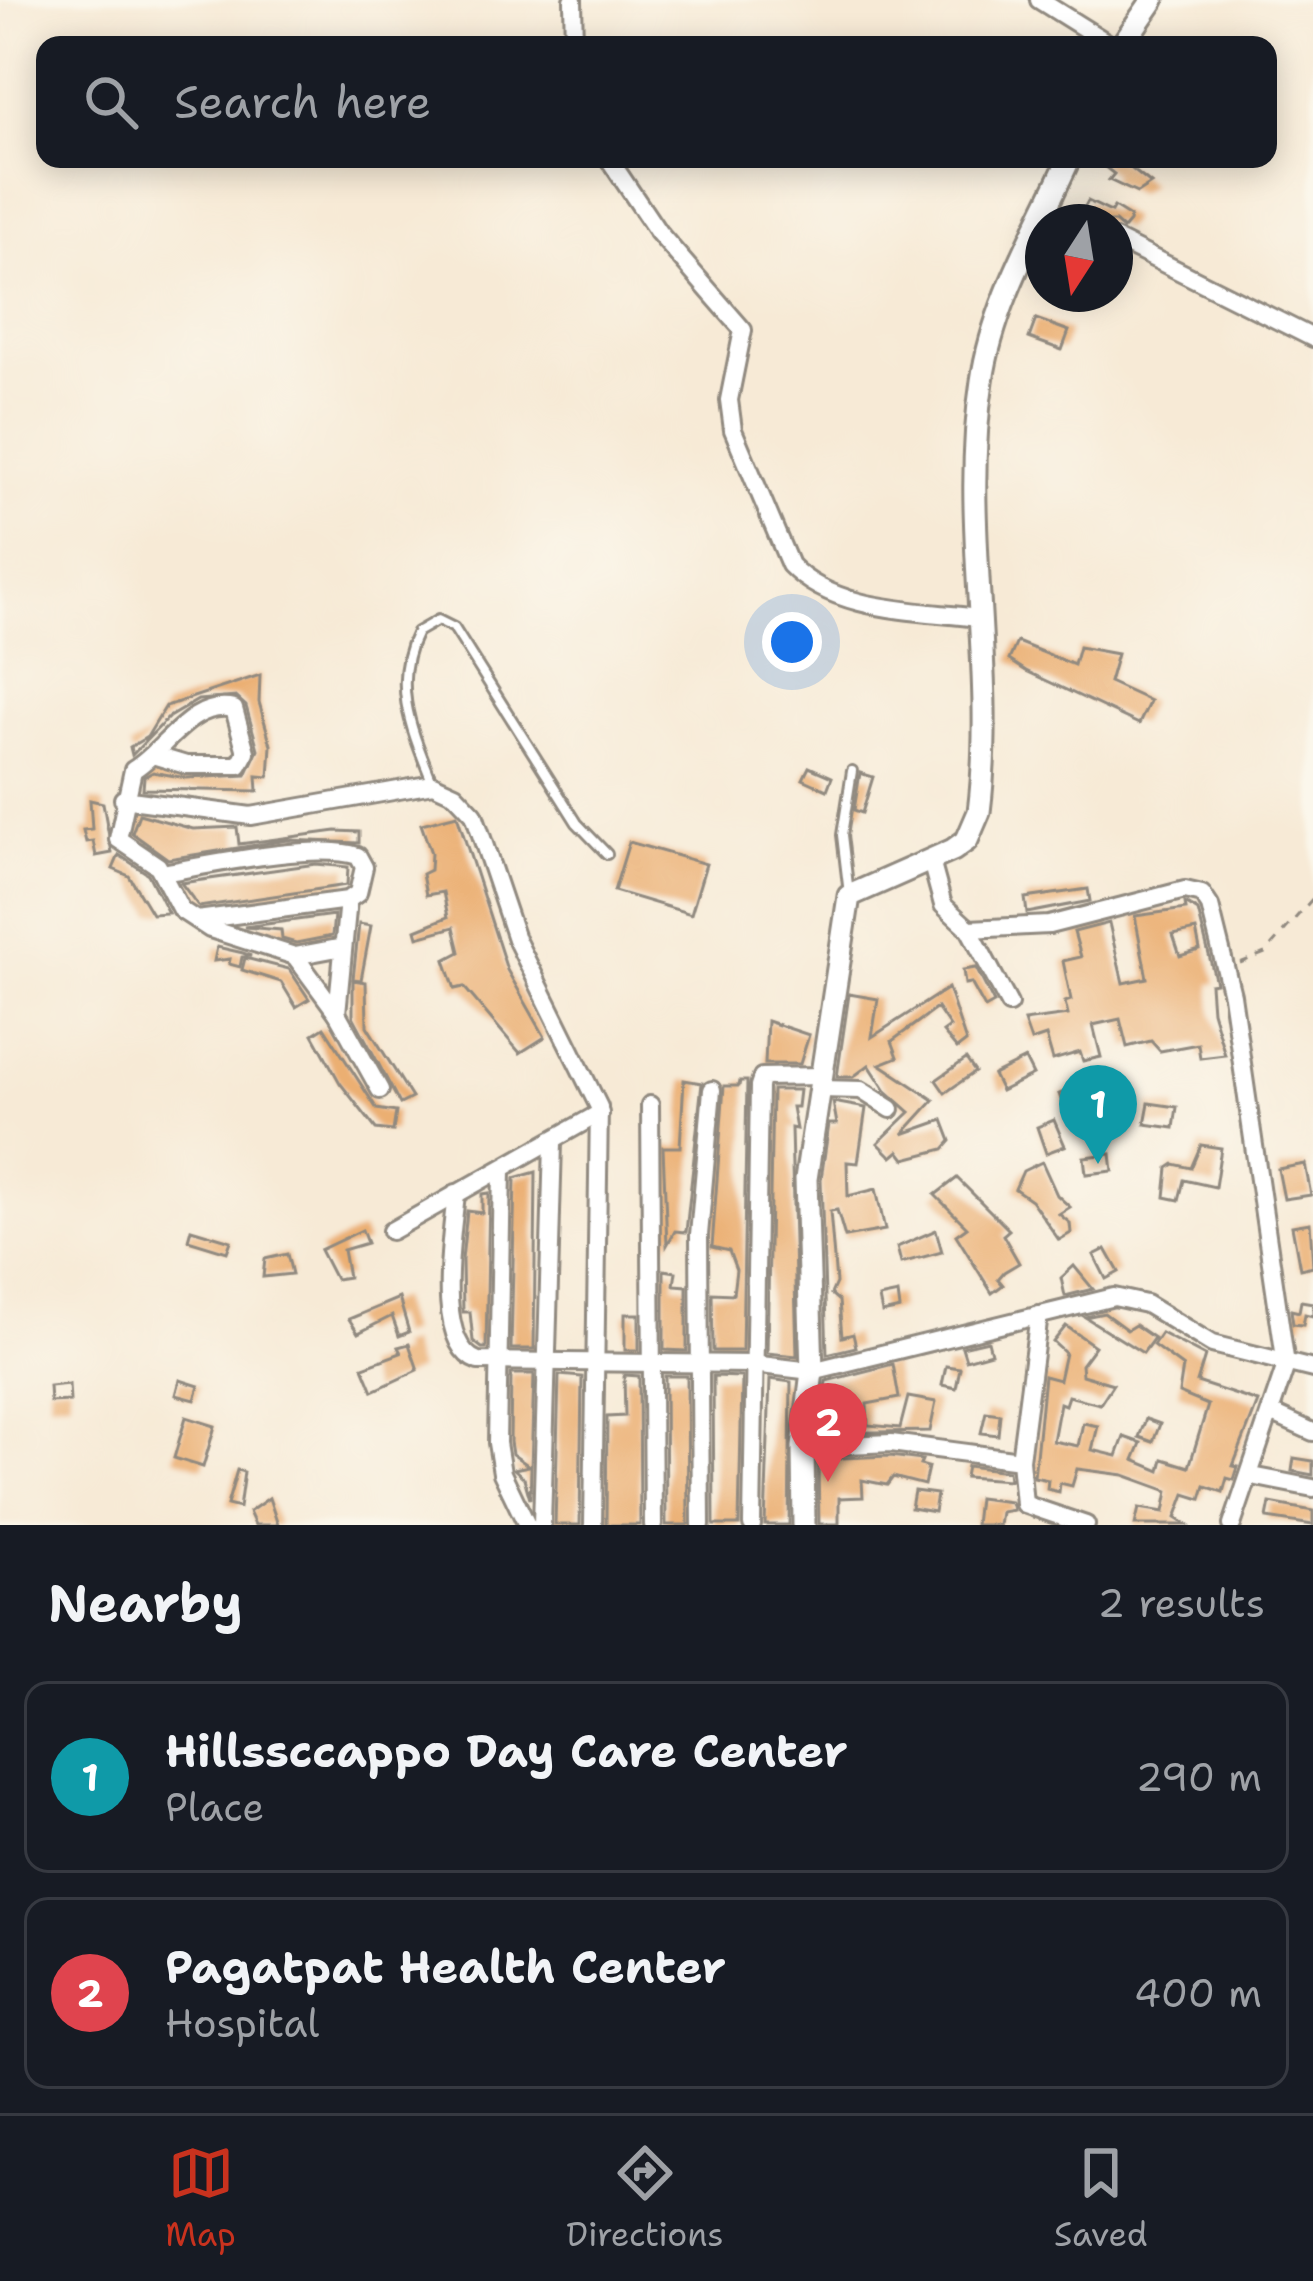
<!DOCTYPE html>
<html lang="en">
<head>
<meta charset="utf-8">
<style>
	body { margin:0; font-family:"Shantell Sans",sans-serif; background:#242831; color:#f1f3f6 }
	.compass { position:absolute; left:1025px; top:204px; width:108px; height:108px; border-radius:50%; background:#171b24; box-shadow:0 6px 30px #0003; rotate:192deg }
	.you { position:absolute; left:792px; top:642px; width:42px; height:42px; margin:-30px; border:9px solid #fff; border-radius:50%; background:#1a73e8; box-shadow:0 0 0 18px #1a73e833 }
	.badge { display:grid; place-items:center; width:78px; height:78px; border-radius:50%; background:#c8321e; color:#fff; font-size:39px; font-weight:700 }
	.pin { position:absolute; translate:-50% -99px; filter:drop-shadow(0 3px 6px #0008) }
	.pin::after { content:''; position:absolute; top:63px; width:42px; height:36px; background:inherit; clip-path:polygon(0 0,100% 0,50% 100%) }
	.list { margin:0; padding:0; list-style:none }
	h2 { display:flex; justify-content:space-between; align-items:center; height:156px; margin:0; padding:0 48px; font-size:51px }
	h2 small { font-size:39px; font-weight:400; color:#9ea1a6 }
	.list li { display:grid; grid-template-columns:78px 1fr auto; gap:36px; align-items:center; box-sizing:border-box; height:192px; margin:0 24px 24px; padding:0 24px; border:3px solid #363941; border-radius:24px }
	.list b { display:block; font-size:45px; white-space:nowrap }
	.list p { margin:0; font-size:39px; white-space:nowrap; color:#9ea1a6 }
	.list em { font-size:39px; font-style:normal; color:#9ea1a6 }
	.icon { flex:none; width:66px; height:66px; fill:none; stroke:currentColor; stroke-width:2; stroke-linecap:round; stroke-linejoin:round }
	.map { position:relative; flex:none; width:1313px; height:1525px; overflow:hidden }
	.search { position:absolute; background:#171b24; box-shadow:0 6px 30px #0003; left:36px; right:36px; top:36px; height:132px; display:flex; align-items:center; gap:30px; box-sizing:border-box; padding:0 42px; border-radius:24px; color:#9ea1a6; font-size:45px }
	.sheet { height:588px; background:#171b24 }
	nav { display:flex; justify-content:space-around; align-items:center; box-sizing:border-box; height:168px; border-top:3px solid #363941; background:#171b24; font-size:33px; color:#9ea1a6 }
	nav a { display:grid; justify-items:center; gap:6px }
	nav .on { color:#c8321e }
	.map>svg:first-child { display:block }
	.building { fill:#ebaf72; fill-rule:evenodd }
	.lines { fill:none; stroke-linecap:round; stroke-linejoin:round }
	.service-casing { stroke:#918a80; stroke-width:14 }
	.minor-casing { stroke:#918a80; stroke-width:22 }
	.tertiary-casing { stroke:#918a80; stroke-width:27 }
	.path { stroke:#918a80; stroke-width:3; stroke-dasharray:9 9; stroke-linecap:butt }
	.service { stroke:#fff; stroke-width:8 }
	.minor { stroke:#fff; stroke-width:16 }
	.tertiary { stroke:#fff; stroke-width:21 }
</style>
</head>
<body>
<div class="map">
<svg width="1313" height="1525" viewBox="0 0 1313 1525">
	<rect width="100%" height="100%" fill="#fbf7ec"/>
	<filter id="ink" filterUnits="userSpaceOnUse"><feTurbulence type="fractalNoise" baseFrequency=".00833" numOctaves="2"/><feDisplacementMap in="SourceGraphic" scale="24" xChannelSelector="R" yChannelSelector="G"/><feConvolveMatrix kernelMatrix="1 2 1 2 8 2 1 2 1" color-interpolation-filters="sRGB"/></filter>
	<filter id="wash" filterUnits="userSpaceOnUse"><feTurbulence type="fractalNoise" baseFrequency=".004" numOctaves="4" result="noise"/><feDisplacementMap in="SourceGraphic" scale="48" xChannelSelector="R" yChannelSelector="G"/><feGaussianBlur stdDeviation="2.7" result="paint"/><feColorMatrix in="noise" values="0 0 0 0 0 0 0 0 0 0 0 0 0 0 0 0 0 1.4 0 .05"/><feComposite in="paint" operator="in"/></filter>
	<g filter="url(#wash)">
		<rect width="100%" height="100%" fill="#f7ead6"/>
		<g id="blocks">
			<g class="building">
				<path d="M1095,159H1119L1151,184L1137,193L1109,180L1114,174Z"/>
				<path d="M1088,201L1111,212L1114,207L1130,217L1129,222L1123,229L1115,222H1088L1082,212Z"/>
				<path d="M1036,319L1069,331L1062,350L1029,338Z"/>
				<path d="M1017,642L1074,665L1079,647L1117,654L1109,682L1150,701L1139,724L1026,671L1009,660Z"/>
				<path d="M260,675L259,702L271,745L269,777L257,776L258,791L143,789L144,777L153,772L186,778L246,775L258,749L246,706L236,697L198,700L169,717L132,755L130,747L147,737L166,706Z"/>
				<path d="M809,767L832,777L827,790L803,779Z"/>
				<path d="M860,773L873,777L862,813L854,810Z"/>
				<path d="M90,800L103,803L112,853L96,856L93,841L86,842L83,830L92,829Z"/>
				<path d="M139,814L193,829L237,827L239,844L336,831L359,832V843L288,840L168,859L132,833Z"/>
				<path d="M457,815L507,970L545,1037L520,1053L464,987L455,989L445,960L460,952L454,927L418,937L416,930L448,917L443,892L426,895L422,874L430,870L431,853L421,824Z"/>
				<path d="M629,842L706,864L691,914L614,891Z"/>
				<path d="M119,855L148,874L168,913L152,914L129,876L113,869Z"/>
				<path d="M316,864L348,867L347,885L199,907L181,883Z"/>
				<path d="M1088,889L1090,901L1027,913L1025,898Z"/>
				<path d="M1185,903L1198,911L1216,983L1210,984L1212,1011L1225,1055L1200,1058L1198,1044L1160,1051L1151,1041L1127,1047L1120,1019L1093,1025L1101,1057L1083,1061L1080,1052L1053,1060L1046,1036L1031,1041L1024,1021L1068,1015L1065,1002L1071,1000L1063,961L1081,957L1074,932L1109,923L1123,983L1147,978L1135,916L1186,909ZM1196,930L1200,950L1180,956L1173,935Z"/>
				<path d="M334,915L332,936L296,943L282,939L281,930L244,927Z"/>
				<path d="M359,924L371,926L361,980L353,979Z"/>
				<path d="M217,947L243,953L251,956L242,957L240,967L229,964L230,959L214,961Z"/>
				<path d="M245,958L289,969L309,999L296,1007L281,982L242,970Z"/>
				<path d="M976,968L994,1003L985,1008L971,983L965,984L963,970Z"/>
				<path d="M353,980L366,982L367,1026L412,1098L400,1104L353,1016Z"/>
				<path d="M948,988L966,1042L957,1049L943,1032L950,1027L937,1008L892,1041L898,1057L880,1064L934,1100L903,1134L943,1120L951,1141L944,1149L905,1159L899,1151L892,1157L878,1143L910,1112L886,1091L869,1065L853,1077H837L849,994L878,999L872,1037Z"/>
				<path d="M767,1021L809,1035L800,1064H765Z"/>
				<path d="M324,1027L377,1109L396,1112L393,1131L376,1129L340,1083L313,1034Z"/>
				<path d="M966,1059L975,1072L945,1093L936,1080Z"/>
				<path d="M1025,1059L1033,1075L1001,1091L993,1075Z"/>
				<path d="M684,1080L702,1083L686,1232L675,1231L667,1245L663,1147H680Z"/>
				<path d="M740,1081H747L742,1351H713L712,1293L733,1294L736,1270L729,1251L712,1247L724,1086H739Z"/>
				<path d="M1091,1081L1096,1094L1064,1107L1059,1094Z"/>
				<path d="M772,1090H799L797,1107H792L796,1129L791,1128L797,1356L767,1353Z"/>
				<path d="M833,1102L866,1108L858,1163L847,1162L848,1196L876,1189L885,1230L845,1237L837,1210L830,1211L836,1283L831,1294L839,1301L842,1337L853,1334L856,1347L827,1354L821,1179L829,1124H837Z"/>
				<path d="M1149,1103L1177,1107L1174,1128L1145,1124Z"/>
				<path d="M1054,1120L1065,1146L1046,1153L1037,1127Z"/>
				<path d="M1201,1145L1221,1148L1215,1187L1184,1180L1179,1200L1165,1197L1168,1168L1174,1164L1191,1168Z"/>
				<path d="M1111,1154L1113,1171L1086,1174L1084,1157Z"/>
				<path d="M1042,1162L1057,1195L1070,1207L1059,1214L1070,1223L1071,1233L1059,1240L1031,1200L1015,1189L1023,1171Z"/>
				<path d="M1305,1164L1311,1195L1284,1199L1278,1169Z"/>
				<path d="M536,1172L534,1349H511L515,1178Z"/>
				<path d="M957,1178L1009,1230L1003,1235L1019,1263L1004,1272L998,1279L1003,1285L992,1293L956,1235L967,1227L935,1195Z"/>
				<path d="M489,1193L486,1348H482L473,1341L470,1312H463L462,1260L467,1211L482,1213V1194Z"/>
				<path d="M1310,1223L1313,1266L1300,1269L1292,1226Z"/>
				<path d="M191,1229L231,1241L227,1252L188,1240Z"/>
				<path d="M362,1230L367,1243L343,1250L348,1277L335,1279L320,1250Z"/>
				<path d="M936,1230L942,1252L901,1263L897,1247Z"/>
				<path d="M1106,1249L1119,1272L1106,1279L1094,1255Z"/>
				<path d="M287,1254L292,1274L263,1277L265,1259Z"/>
				<path d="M1074,1266L1093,1289L1065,1296L1061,1278Z"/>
				<path d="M664,1270L676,1272L674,1285L687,1286V1351L664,1350Z"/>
				<path d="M898,1294L900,1309L882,1313L879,1298Z"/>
				<path d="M399,1298L409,1332L399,1336L392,1316L358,1333L349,1319Z"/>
				<path d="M1301,1301L1313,1303V1316L1305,1314L1303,1325L1293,1324L1291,1310L1299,1312Z"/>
				<path d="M1104,1313L1127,1330L1135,1325L1154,1338L1143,1353L1085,1317Z"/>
				<rect x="625" y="1314" width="14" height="36"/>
				<path d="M1066,1326L1095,1346L1081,1365L1082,1375L1113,1384L1100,1404L1068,1396L1065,1405L1060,1403L1053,1441L1078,1446L1083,1423L1098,1426L1092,1450L1117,1456L1124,1437L1141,1443L1134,1460L1160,1471L1163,1459L1189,1467L1208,1405L1179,1393L1183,1367L1153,1345L1161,1333L1205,1356L1197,1382L1258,1402L1233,1466L1238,1467L1234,1480L1227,1478L1223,1492L1205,1486L1201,1499L1185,1494L1176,1518L1187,1525H1135L1139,1508L1164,1512L1168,1491L1124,1475L1077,1469L1072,1486L1060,1483L1059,1492L1047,1489L1048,1480L1034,1477L1044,1376L1059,1380L1065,1353L1053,1342Z"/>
				<path d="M988,1341L991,1353L966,1360L962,1347Z"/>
				<path d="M409,1344L418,1370L373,1391L363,1367L401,1353L398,1347Z"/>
				<path d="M893,1364L899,1398L867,1404L868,1425L900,1428L908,1397L936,1402L930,1431L820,1433L826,1381Z"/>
				<path d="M946,1366L960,1368L956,1388L942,1385Z"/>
				<path d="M511,1374H534L530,1499L524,1478L514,1469L529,1466L512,1454L510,1442Z"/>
				<path d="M559,1375L582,1377L580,1525H555Z"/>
				<path d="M624,1375L639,1376L640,1525H606L607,1417L625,1416Z"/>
				<path d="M665,1376H687L688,1525H666Z"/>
				<path d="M713,1376L742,1377L739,1525H714Z"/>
				<path d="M770,1379L791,1382L789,1525H765Z"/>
				<path d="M180,1380L199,1386L195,1400L176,1395Z"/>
				<path d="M69,1384L70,1401L50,1402L49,1386Z"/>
				<path d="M986,1412L1000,1414L998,1435L981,1433Z"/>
				<path d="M186,1417L215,1426L203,1467L174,1458Z"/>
				<path d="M1146,1419L1160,1424L1153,1442L1139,1437Z"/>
				<path d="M890,1456L922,1460L920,1465L928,1467L924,1485L893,1477L887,1485L862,1480L863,1497L839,1498V1524H819L818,1459Z"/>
				<path d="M1294,1458L1313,1461V1475L1292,1471Z"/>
				<path d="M967,1466L1008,1471L1009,1480L965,1477Z"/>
				<path d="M237,1470L244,1472L239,1508L227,1505Z"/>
				<path d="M914,1491L937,1494L934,1512L911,1508Z"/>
				<path d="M269,1498L278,1525H255L249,1512Z"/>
				<path d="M978,1498L1011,1502L1013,1510L1001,1512L999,1525H975Z"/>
				<path d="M1270,1503L1313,1511V1525L1267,1518Z"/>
			</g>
		</g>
	</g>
	<g filter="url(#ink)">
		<use href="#blocks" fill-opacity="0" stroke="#918a80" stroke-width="3"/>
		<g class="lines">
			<g class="service-casing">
				<g id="service">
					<path d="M433,784C413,733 390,685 417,632L438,620L454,628L577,823L607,854"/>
					<path d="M849,894L842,835L852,771"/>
				</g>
			</g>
			<g class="minor-casing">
				<g id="minor">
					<path d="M573,0L574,45"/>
					<path d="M1039,0L1111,45"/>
					<path d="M609,159L658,232L743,330L729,400L733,430L790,565C835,612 916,610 978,618"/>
					<path d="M1047,210L1075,222"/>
					<path d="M1115,239L1313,338"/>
					<path d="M156,756L186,765H239L246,752L234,709C191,699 165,751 133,770L118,839L158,866L181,910L210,929L295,956L337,1013L380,1090"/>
					<path d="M123,799L251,816L433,784L455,794L474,814L516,939L599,1107L593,1525"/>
					<path d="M931,861L943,905L969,929L1049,925L1185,890L1202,894L1210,906L1232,995L1286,1365L1232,1525"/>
					<path d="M162,873C209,865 315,842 358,856L364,867L358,893L348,900L337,1013"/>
					<path d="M197,920L348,900"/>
					<path d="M969,929L1009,1004"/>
					<path d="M295,956L343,947"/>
					<path d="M821,1089L861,1090L891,1109"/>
					<path d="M650,1105L653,1525"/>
					<path d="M502,1169L497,1443L502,1473L527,1525"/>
					<path d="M456,1193C453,1232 432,1344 478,1361L752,1364L812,1371L1114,1297L1146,1304L1212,1344L1313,1369"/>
					<path d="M391,1231L600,1113"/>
					<path d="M1271,1413L1313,1432"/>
					<path d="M803,1447L891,1443L1020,1460L1039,1315"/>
					<path d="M1020,1460L1024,1504L1086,1525"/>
					<path d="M1252,1476L1313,1488"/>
					<path d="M542,1525L553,1143"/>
					<path d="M701,1525L699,1235L712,1090"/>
					<path d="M752,1525L759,1086L762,1077L822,1076"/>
				</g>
			</g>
			<g class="tertiary-casing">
				<g id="tertiary">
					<path d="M1122,45L1153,0"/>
					<path d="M804,1525L803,1447L812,1371L806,1179L849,896L953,850L967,840L979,812C997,670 960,523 982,381C993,303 1037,230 1069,159"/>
				</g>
			</g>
			<path class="path" d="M1240,963L1265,953L1313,898"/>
			<use href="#service" class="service"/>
			<use href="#minor" class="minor"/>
			<use href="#tertiary" class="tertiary"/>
		</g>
	</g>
</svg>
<svg class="compass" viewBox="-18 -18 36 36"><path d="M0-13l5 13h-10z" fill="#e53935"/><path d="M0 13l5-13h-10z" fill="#9ea1a6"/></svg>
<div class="you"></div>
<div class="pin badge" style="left:1098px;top:1164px;background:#0f9aa8">1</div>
<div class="pin badge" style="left:828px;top:1482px;background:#e0444e">2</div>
<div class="search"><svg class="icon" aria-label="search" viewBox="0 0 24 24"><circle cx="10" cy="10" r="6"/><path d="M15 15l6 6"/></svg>Search here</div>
</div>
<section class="sheet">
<h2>Nearby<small>2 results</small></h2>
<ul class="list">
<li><span class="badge" style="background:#0f9aa8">1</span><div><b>Hillssccappo Day Care Center</b><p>Place</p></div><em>290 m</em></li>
<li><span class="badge" style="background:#e0444e">2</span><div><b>Pagatpat Health Center</b><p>Hospital</p></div><em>400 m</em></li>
</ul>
</section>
<nav>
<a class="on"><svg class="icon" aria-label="map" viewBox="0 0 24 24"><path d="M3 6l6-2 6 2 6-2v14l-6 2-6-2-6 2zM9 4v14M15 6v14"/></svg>Map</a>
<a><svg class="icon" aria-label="directions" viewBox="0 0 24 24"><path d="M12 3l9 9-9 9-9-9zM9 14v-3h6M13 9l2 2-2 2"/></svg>Directions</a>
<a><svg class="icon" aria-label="saved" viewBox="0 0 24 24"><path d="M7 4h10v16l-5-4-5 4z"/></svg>Saved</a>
</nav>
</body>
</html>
